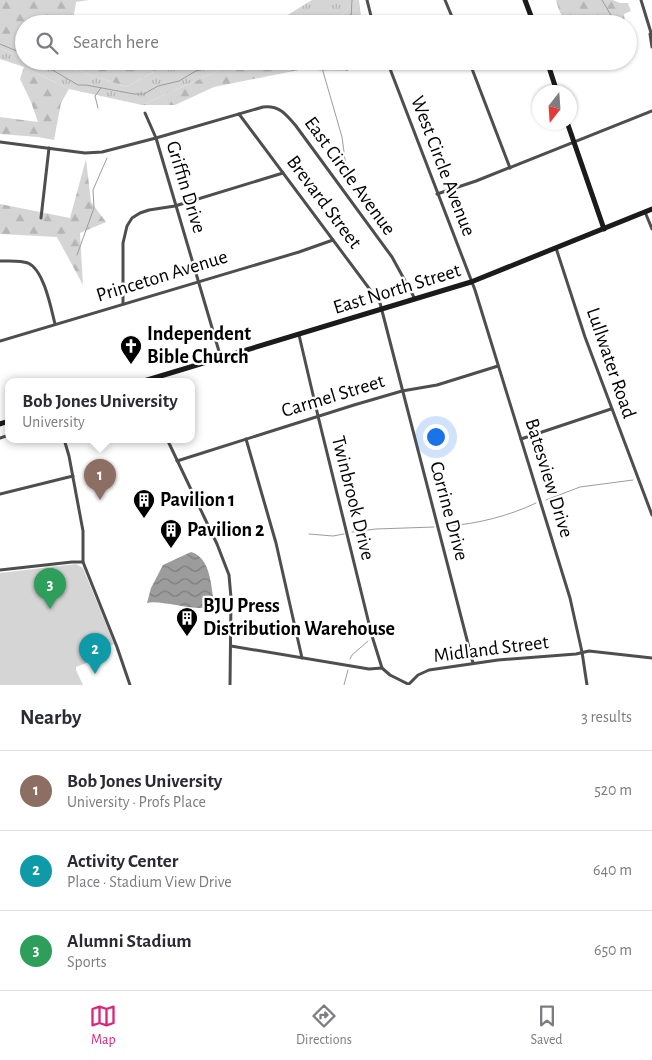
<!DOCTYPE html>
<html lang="en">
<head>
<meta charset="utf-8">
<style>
	body { margin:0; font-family:"Alegreya Sans",sans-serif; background:#f7f7f7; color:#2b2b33 }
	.compass { position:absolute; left:532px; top:85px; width:45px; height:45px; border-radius:50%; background:#fff; box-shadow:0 1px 4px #0004; rotate:197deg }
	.you { position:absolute; left:435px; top:436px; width:18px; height:18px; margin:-12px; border:4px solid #fff; border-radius:50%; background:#1a73e8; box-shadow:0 0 0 8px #1a73e833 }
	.badge { display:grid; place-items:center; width:32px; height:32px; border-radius:50%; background:#db2777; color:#fff; font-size:16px; font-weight:700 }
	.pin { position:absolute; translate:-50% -41px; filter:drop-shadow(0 1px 2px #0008) }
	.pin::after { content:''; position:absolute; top:26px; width:18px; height:15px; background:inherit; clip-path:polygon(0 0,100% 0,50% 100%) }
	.popup { position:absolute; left:5px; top:378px; width:190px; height:65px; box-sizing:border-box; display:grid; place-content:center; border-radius:10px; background:#fff; filter:drop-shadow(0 1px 4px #0005); font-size:16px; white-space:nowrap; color:#7c7c81 }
	.popup b { font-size:19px; color:#2b2b33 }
	.popup::after { content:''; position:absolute; left:50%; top:100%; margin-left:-10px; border:10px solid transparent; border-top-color:#fff }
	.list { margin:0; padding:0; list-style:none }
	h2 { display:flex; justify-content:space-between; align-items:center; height:65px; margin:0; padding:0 20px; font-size:21px }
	h2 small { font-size:16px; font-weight:400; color:#7c7c81 }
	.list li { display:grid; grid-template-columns:32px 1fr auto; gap:15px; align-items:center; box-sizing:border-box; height:80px; padding:0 20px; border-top:1px solid #e1e1e2 }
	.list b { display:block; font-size:19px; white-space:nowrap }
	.list p { margin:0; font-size:16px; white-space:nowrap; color:#7c7c81 }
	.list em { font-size:16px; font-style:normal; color:#7c7c81 }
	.icon { flex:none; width:28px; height:28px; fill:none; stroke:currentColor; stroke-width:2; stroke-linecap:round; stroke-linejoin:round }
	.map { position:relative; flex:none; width:652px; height:685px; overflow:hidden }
	.search { position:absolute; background:#fff; box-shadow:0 1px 4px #0004; left:15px; right:15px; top:15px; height:55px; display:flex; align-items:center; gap:12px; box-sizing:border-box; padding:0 18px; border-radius:28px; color:#7c7c81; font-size:19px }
	.sheet { height:305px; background:#fff }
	nav { display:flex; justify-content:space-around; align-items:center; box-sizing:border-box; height:70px; border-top:1px solid #e1e1e2; background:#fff; font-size:14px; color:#7c7c81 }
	nav a { display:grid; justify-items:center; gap:2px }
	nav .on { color:#db2777 }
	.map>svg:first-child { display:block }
	.grass { fill:url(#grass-tufts) }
	.forest { fill:url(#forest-firs) }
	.park { fill:#d5d5d5 }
	.water { fill:url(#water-waves) }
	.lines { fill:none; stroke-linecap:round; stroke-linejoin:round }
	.stream { stroke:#9c9c9c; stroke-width:1 }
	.street { stroke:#4e4e4e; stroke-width:3 }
	.secondary { stroke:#1b1b1b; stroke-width:5 }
	.labels { text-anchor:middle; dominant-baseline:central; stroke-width:4.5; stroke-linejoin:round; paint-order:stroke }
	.street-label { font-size:20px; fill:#000; stroke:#fff }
	.poi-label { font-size:20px; font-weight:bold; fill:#000; stroke:#fff; text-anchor:start }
</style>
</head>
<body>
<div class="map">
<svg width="652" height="685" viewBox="0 0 652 685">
	<defs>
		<pattern id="grass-tufts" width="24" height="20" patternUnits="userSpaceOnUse" patternTransform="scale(1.25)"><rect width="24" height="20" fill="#d5d5d5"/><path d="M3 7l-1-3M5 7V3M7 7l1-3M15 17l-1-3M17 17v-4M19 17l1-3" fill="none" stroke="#b5b5b5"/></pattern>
		<pattern id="forest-firs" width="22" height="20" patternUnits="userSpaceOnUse" patternTransform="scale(1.25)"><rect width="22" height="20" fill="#d5d5d5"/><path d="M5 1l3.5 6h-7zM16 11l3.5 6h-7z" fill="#b5b5b5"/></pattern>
		<pattern id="water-waves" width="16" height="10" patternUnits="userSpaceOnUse" patternTransform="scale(1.25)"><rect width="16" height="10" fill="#9c9c9c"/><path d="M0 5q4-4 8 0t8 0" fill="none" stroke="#7d7d7d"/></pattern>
	</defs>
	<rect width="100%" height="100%" fill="#fff"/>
	<g class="grass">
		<path d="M312,0H357L342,15L323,24H267L286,16Z"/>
		<path d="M0,48L24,58V61C59,61 93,76 126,87L174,61H240L142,105L69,89L24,67L0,59Z"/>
	</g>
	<g class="forest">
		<path d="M0,0H89L76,2L73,20L74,24H24V58L0,48Z"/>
		<path d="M357,0H359L362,24H323L342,15Z"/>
		<path d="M556,0H613L620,3H628L631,11L624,14L625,24H566L559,10Z"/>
		<path d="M40,61H139L140,64L159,69L126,87L71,68Z"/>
		<path d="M240,61H352L348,71L299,70L214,87L175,105H142Z"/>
		<path d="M24,67L69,89L61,103L54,140L38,137L0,134V117L38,122L31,102L20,79Z"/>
		<path d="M86,159L91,202L106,222L80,233L83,285L57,237L0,234V204L70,218Z"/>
	</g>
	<path class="park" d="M76,564L83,568L114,644L109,646L111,653L76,667V670L83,685H0V573Z"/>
	<path class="water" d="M191,552C211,558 211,586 214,603C202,616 165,599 147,603L151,588L163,565Z"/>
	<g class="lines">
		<g class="stream">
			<path d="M602,0L616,24"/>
			<path d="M349,24L351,18L352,0"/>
			<path d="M0,44L24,54"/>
			<path d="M37,61L78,85H86L134,94H144L158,86L179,81L196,71L219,65L238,64L249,61"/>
			<path d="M320,61L342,137L346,167"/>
			<path d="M98,108L95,96L101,88"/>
			<path d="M77,255L94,208L93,190L107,158"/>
			<path d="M546,500L580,487L633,480"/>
			<path d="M447,526C477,524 509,516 536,503"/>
			<path d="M352,532L376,529L434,527"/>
			<path d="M309,534L333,536L344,534"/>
			<path d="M350,659L352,655L368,641"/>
			<path d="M344,685L348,670"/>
		</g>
		<g class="street">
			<path d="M367,0L373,24"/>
			<path d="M445,0L455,24"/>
			<path d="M641,0L652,36"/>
			<path d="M650,34L652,47"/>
			<path d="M387,61L475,290L570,598L582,652L587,685"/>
			<path d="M469,61L510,168"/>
			<path d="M145,113L156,138L221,358"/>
			<path d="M239,114L380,303L473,663"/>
			<path d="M0,142L85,153L102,152L156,138L263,107C279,105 286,114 296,126L392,257L415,299"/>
			<path d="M437,194L476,181L652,111"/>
			<path d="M645,212L652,229"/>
			<path d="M41,218L49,148"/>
			<path d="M556,248L585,337L652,515"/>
			<path d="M0,261C9,261 20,260 28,263C44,270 51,308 55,324"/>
			<path d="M123,304V243L127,226L132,218L140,213L149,210L175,206L283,173"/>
			<path d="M299,335L318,416L372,636L382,668"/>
			<path d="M0,341L299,252L333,240"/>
			<path d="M0,438L9,435"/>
			<path d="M64,439L69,456L83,531V562L117,647L130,685"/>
			<path d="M167,439L217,544L229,575L231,598L230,685"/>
			<path d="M246,439L276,543L302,658"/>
			<path d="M521,439L611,409"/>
			<path d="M177,461L354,405L402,391L437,385L498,366"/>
			<path d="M0,494L73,476"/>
			<path d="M0,570L72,562H83"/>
			<path d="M231,646L369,669L382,668L390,675L408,684"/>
			<path d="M408,685L418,675L429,670L498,660L576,654L589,651L652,658"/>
		</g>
		<g class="secondary">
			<path d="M525,0L534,24"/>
			<path d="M547,61L557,92"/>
			<path d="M567,122L604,229"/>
			<path d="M144,381L471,282L652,209"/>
			<path d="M0,424L9,421"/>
		</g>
	</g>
	<defs>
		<g id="church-pin" transform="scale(1.125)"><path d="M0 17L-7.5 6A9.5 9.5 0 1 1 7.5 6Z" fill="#000" stroke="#fff"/><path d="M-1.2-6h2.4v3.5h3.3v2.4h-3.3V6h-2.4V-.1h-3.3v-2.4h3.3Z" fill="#fff"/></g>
		<g id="building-pin" transform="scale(1.125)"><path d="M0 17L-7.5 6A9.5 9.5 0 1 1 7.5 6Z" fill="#000" stroke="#fff"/><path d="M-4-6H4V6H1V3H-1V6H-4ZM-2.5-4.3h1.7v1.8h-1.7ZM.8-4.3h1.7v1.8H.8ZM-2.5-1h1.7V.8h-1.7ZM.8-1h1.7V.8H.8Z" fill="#fff"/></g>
	</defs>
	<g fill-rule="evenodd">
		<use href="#church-pin" x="131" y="346"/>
		<use href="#building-pin" x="144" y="500"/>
		<use href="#building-pin" x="171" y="530"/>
		<use href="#building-pin" x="187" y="618"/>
	</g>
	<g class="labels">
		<g class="street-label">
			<text transform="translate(443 166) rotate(69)">West Circle Avenue</text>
			<text transform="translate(350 176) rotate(54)">East Circle Avenue</text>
			<text transform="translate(186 187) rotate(73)">Griffin Drive</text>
			<text transform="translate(324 202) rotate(53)">Brevard Street</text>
			<text transform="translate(162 276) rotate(-17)">Princeton Avenue</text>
			<text transform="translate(397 289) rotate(-17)">East North Street</text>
			<text transform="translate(611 363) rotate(71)">Lullwater Road</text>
			<text transform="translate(333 396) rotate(-17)">Carmel Street</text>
			<text transform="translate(549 478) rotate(73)">Batesview Drive</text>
			<text transform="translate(353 498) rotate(76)">Twinbrook Drive</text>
			<text transform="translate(449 511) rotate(75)">Corrine Drive</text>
			<text transform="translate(491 649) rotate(-7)">Midland Street</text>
		</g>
		<g class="poi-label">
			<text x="147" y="334">Independent<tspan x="147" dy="23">Bible Church</tspan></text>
			<text x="160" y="500">Pavilion 1</text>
			<text x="187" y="530">Pavilion 2</text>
			<text x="203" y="606">BJU Press<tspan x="203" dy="23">Distribution Warehouse</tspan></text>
		</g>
	</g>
</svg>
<svg class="compass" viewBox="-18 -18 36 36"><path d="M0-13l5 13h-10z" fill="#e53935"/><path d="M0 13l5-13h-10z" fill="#7c7c81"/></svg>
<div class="you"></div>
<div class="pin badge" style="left:100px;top:500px;background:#8d6e63">1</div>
<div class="popup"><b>Bob Jones University</b>University</div>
<div class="pin badge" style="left:95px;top:674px;background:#0f9aa8">2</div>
<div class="pin badge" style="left:50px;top:609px;background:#2e9e5b">3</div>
<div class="search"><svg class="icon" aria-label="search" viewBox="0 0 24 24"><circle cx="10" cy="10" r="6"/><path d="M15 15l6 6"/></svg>Search here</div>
</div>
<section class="sheet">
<h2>Nearby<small>3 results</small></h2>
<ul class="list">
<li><span class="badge" style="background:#8d6e63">1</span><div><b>Bob Jones University</b><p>University · Profs Place</p></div><em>520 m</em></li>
<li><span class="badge" style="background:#0f9aa8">2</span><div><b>Activity Center</b><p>Place · Stadium View Drive</p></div><em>640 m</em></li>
<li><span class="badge" style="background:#2e9e5b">3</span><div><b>Alumni Stadium</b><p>Sports</p></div><em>650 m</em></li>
</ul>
</section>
<nav>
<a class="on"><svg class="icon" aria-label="map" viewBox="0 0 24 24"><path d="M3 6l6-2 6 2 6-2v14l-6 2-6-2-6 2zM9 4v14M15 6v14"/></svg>Map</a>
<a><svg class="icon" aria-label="directions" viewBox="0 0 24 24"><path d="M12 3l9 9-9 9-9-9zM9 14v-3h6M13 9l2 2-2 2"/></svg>Directions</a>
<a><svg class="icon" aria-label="saved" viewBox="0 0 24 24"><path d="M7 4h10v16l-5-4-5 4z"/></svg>Saved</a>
</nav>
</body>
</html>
